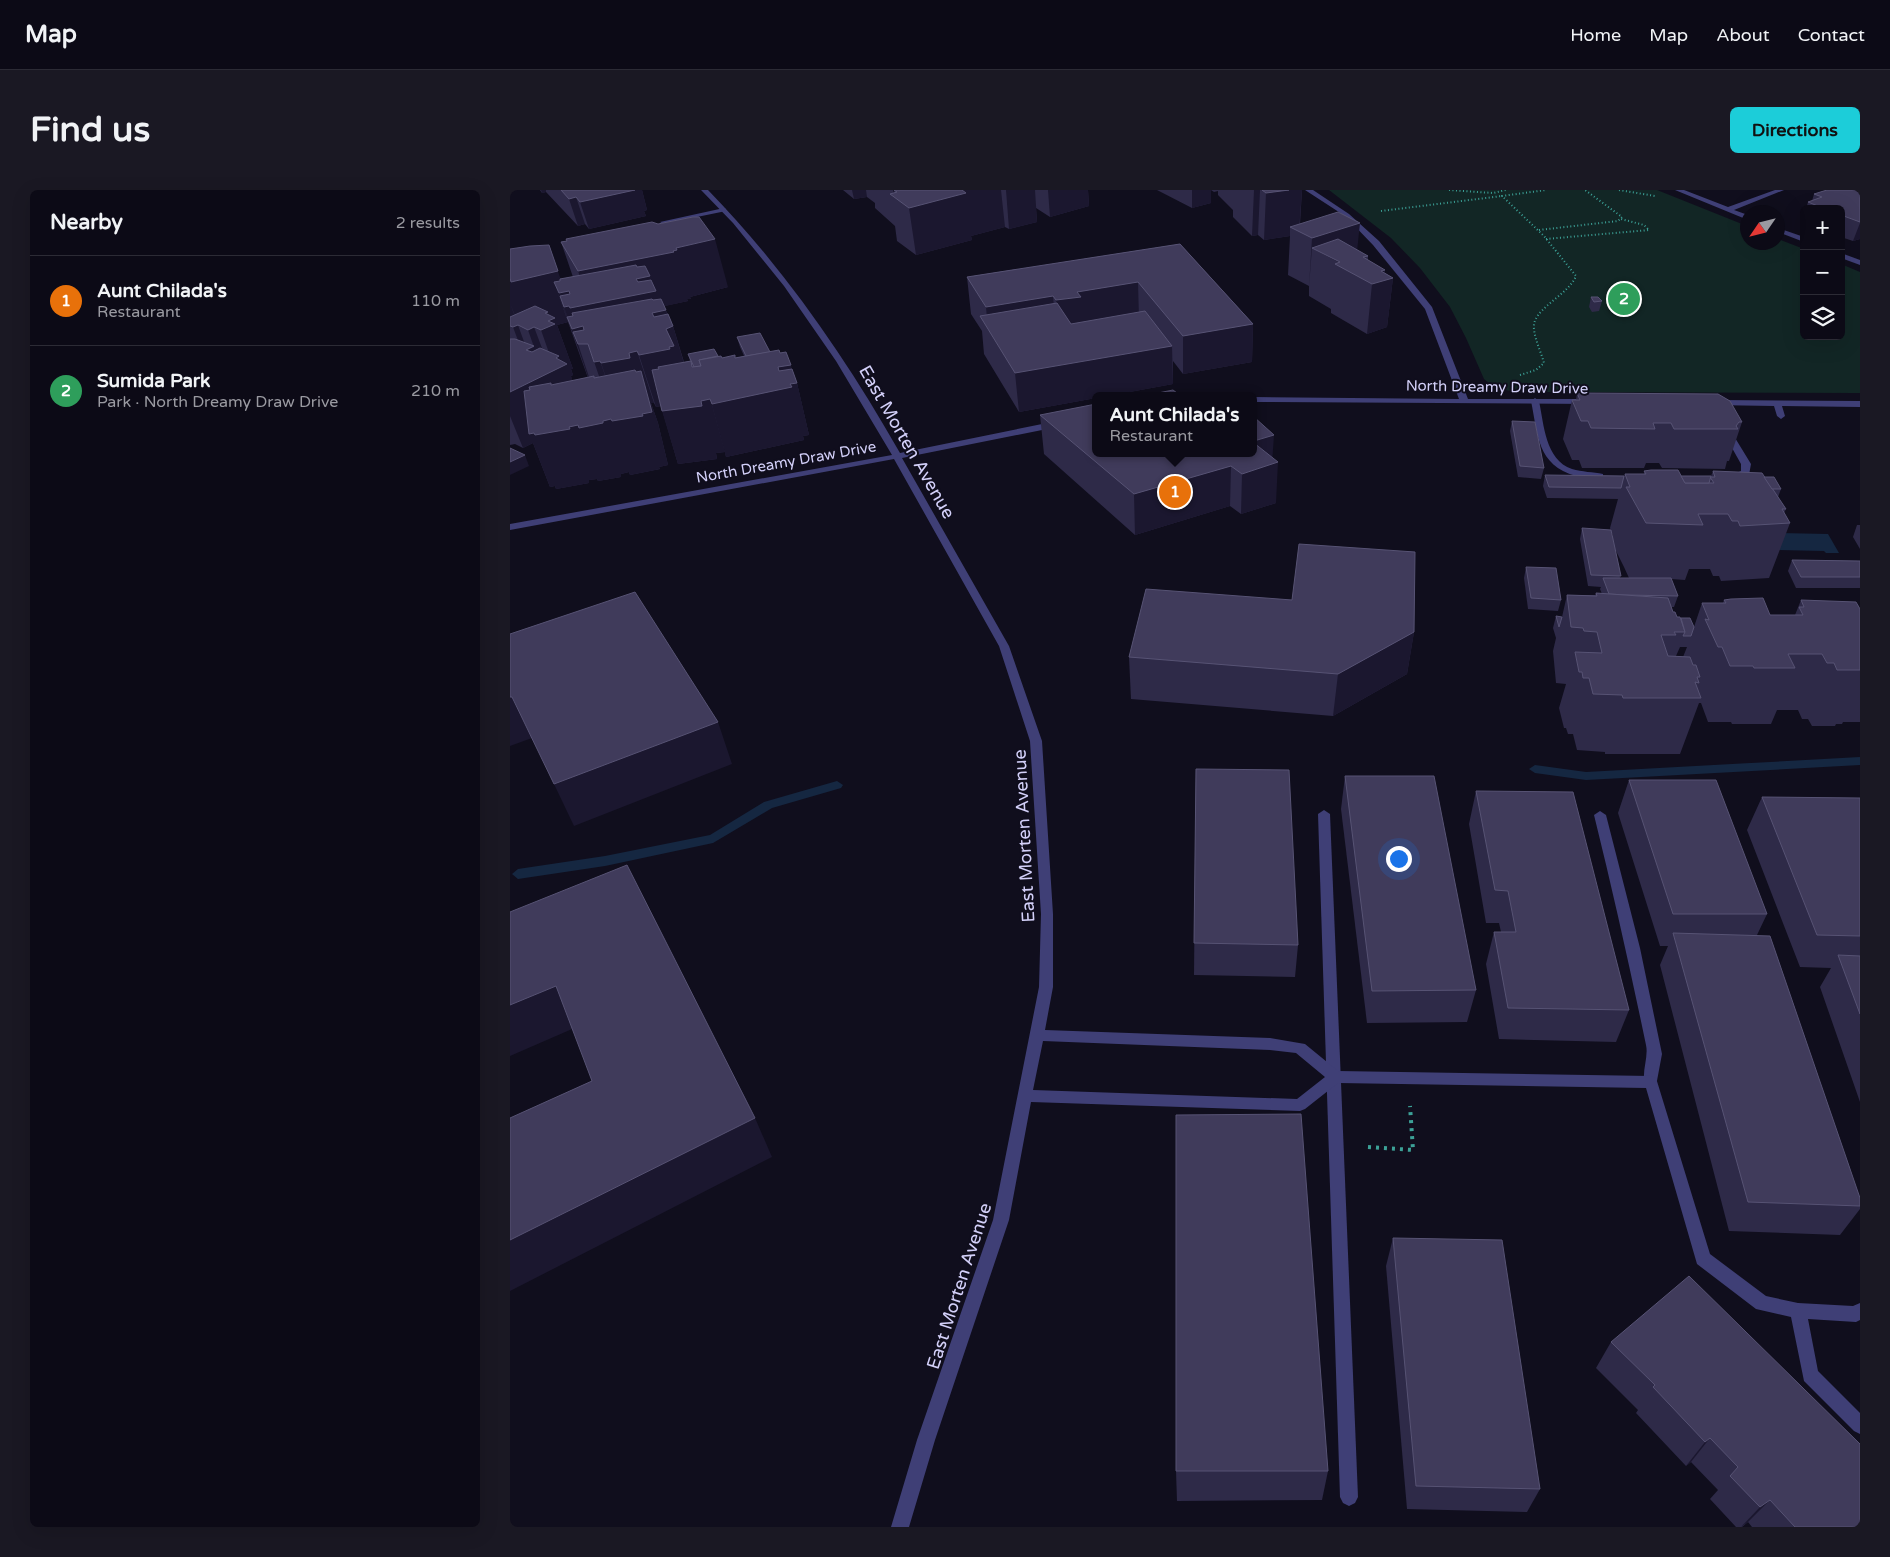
<!DOCTYPE html>
<html lang="en">
<head>
<meta charset="utf-8">
<style>
	body { margin:0; font-family:"Varela Round",sans-serif; background:#1a1823; color:#f1f3f6 }
	.controls { position:absolute; right:15px; top:15px; display:grid; overflow:hidden; border-radius:8px; box-shadow:0 5px 20px #0002 }
	.controls button { width:45px; height:45px; display:grid; place-items:center; padding:0; border:0; border-bottom:1px solid #2c2b35; background:#0c0a16; color:#f1f3f6; font:25px sans-serif }
	.compass { position:absolute; left:1230px; top:15px; width:45px; height:45px; border-radius:50%; background:#0c0a16; box-shadow:0 5px 20px #0002; rotate:235deg }
	.you { position:absolute; left:888px; top:668px; width:18px; height:18px; margin:-12px; border:4px solid #fff; border-radius:50%; background:#1a73e8; box-shadow:0 0 0 8px #1a73e833 }
	.badge { display:grid; place-items:center; width:32px; height:32px; border-radius:50%; background:#1ccdd9; color:#fff; font-size:16px; font-weight:700 }
	.pin { position:absolute; translate:-50% -50%; border:2px solid #fff; box-shadow:0 1px 5px #0006 }
	.popup { position:absolute; left:582px; top:202px; width:165px; height:65px; box-sizing:border-box; display:grid; place-content:center; border-radius:8px; background:#0c0a16; filter:drop-shadow(0 1px 4px #0005); font-size:16px; white-space:nowrap; color:#9a9aa1 }
	.popup b { font-size:19px; color:#f1f3f6 }
	.popup::after { content:''; position:absolute; left:50%; top:100%; margin-left:-10px; border:10px solid transparent; border-top-color:#0c0a16 }
	.list { margin:0; padding:0; list-style:none }
	h2 { display:flex; justify-content:space-between; align-items:center; height:65px; margin:0; padding:0 20px; font-size:21px }
	h2 small { font-size:16px; font-weight:400; color:#9a9aa1 }
	.list li { display:grid; grid-template-columns:32px 1fr auto; gap:15px; align-items:center; box-sizing:border-box; height:90px; padding:0 20px; border-top:1px solid #2c2b35 }
	.list b { display:block; font-size:19px; white-space:nowrap }
	.list p { margin:0; font-size:16px; white-space:nowrap; color:#9a9aa1 }
	.list em { font-size:16px; font-style:normal; color:#9a9aa1 }
	.icon { flex:none; width:28px; height:28px; fill:none; stroke:currentColor; stroke-width:2; stroke-linecap:round; stroke-linejoin:round }
	.map { position:relative; flex:none; width:1350px; height:1337px; overflow:hidden; border-radius:8px }
	header { display:flex; align-items:center; gap:30px; box-sizing:border-box; height:70px; padding:0 25px; background:#0c0a16; border-bottom:1px solid #2c2b35 }
	header strong { font-size:24px }
	nav { display:flex; gap:28px; margin-inline-start:auto; font-size:18px }
	.intro { display:flex; align-items:center; justify-content:space-between; box-sizing:border-box; height:120px; padding:0 30px }
	h1 { margin:0; font-size:35px }
	.button { padding:12px 22px; border-radius:8px; background:#1ccdd9; color:#111; font-size:18px; font-weight:700 }
	main { display:flex; gap:30px; padding:0 30px }
	aside { flex:1; background:#0c0a16; border-radius:8px; box-shadow:0 5px 20px #0002 }
	.map>svg:first-child { display:block }
	.green { fill:#122625 }
	.water { fill:#152741 }
	.lines { fill:none; stroke-linecap:round; stroke-linejoin:round }
	.stream { fill:#152741; fill-rule:evenodd }
	.path-far1 { stroke:#3ca197; stroke-width:2; stroke-dasharray:1 2.5; stroke-linecap:butt }
	.path { stroke:#3ca197; stroke-width:4; stroke-dasharray:3 5; stroke-linecap:butt }
	.service { fill:#3f3f76; fill-rule:evenodd }
	.minor { fill:#3f3f76; fill-rule:evenodd }
	.wall { fill:#2e2a48; fill-rule:evenodd }
	.shaded-wall { fill:#1b172f; fill-rule:evenodd }
	.building { fill:#403b5b; stroke:#575374 }
	.labels { text-anchor:middle; dominant-baseline:central; stroke-width:4; stroke-linejoin:round; paint-order:stroke }
	.far-street-label { font-size:15px; fill:#d3d0f9; stroke:#100e1d }
	.street-label { font-size:18px; fill:#d3d0f9; stroke:#100e1d }
</style>
</head>
<body>
<header>
<strong>Map</strong>
<nav><a>Home</a><a>Map</a><a>About</a><a>Contact</a></nav>
</header>
<div class="intro"><h1>Find us</h1><a class="button">Directions</a></div>
<main>
<aside>
<h2>Nearby<small>2 results</small></h2>
<ul class="list">
<li><span class="badge" style="background:#e8710a">1</span><div><b>Aunt Chilada's</b><p>Restaurant</p></div><em>110 m</em></li>
<li><span class="badge" style="background:#2e9e5b">2</span><div><b>Sumida Park</b><p>Park · North Dreamy Draw Drive</p></div><em>210 m</em></li>
</ul>
</aside>
<div class="map">
<svg width="1350" height="1337" viewBox="0 0 1350 1337">
	<rect width="100%" height="100%" fill="#100e1d"/>
	<path class="green" d="M819,0H1147L1237,36L1238,52H1268V49L1294,59V146H1331V74L1350,82V203L1006,202L985,198L974,189L956,148L940,117L910,78L881,48Z"/>
	<path class="water" d="M1269,343L1318,344L1329,363H1316L1314,361L1266,360Z"/>
	<g class="lines">
		<g class="stream">
			<path d="M1350,567V575L1076,590L1025,583L1019,579L1025,575L1076,582Z"/>
			<path d="M327,591L333,595L331,598L262,618L203,653L95,676L8,689L2,684L8,679L95,666L200,645L254,612Z"/>
		</g>
		<g class="path-far1">
			<path d="M939,0L983,3L996,0"/>
			<path d="M1109,0L1145,6"/>
			<path d="M871,21L992,6"/>
			<path d="M1029,40L1108,31L1112,27L1075,0"/>
			<path d="M1036,49L1139,40L1134,35L1111,29"/>
			<path d="M1010,185L1026,180L1034,173C1031,162 1025,150 1024,139C1021,119 1058,106 1066,86L1034,46L992,6L1036,0"/>
		</g>
		<path class="path" d="M858,957L903,960L900,916"/>
		<g class="service">
			<path d="M214,18L216,19V21L153,34L150,32Z"/>
			<path d="M1025,208L1029,211C1034,234 1035,270 1062,279C1072,282 1083,282 1093,284V288C1085,290 1074,288 1066,286C1027,275 1028,245 1021,211Z"/>
			<path d="M1213,238H1219L1241,274L1239,285L1222,290L1217,287L1231,281V274L1212,240Z"/>
			<path d="M814,620L820,624L848,1307L845,1313L839,1316L833,1313L830,1307L808,624Z"/>
			<path d="M1090,621L1096,625L1130,758L1152,864L1146,896L1141,898L1136,896C1130,885 1139,868 1136,855C1120,778 1103,702 1084,625Z"/>
		</g>
		<g class="minor">
			<path d="M191,0H198C274,78 336,168 390,263L547,231L551,234L547,237L392,268L499,456L532,551L543,724V797L535,840L760,848L795,854L828,881L1141,886L1146,888L1200,1064L1256,1106L1288,1113L1343,1116L1350,1113V1130L1346,1132L1298,1129L1308,1181L1350,1223V1244L1344,1241L1294,1191L1281,1127L1246,1119L1187,1074L1136,898L828,893L795,919L790,921L521,912L499,1030L425,1250L399,1337H381L407,1250L483,1030L529,797L531,724L520,551L489,456L384,269L0,340V334L382,265L326,171L274,96L223,33ZM533,851L760,860L786,863L815,887L787,909L523,900Z"/>
			<path d="M795,0H803L839,24L869,51L922,117L958,209H1078L1082,212L1081,214L744,212V207L949,209L915,119L863,55L835,26Z"/>
			<path d="M1165,0H1174L1218,17L1265,0H1274L1224,20L1238,25V30Z"/>
			<path d="M1268,38L1294,47V52L1268,42Z"/>
			<path d="M1331,63L1350,70V75L1331,68Z"/>
			<path d="M1205,210L1350,211V217L1272,216L1275,226L1271,229L1267,226L1264,216L1202,215L1201,213Z"/>
		</g>
	</g>
	<g class="wall">
		<path d="M30,0H132L137,20L134,21L136,26L79,39L75,34L68,36L36,2L32,3Z"/>
		<path d="M333,0H578L579,16L540,27L526,18L527,32L499,39L495,37L461,46L462,50L406,65L387,51L385,36L365,18V13L357,7L344,9Z"/>
		<path d="M647,0H792L790,34L847,60L858,66V70L875,80V83L883,88L877,137L857,144L821,123V119L799,106V96L778,85L780,46L754,50L748,45L742,46L723,27V20L708,5V1L704,2L701,0V13L682,18Z"/>
		<path d="M1350,0V49L1343,51L1331,47V19H1296L1298,12L1302,11L1304,4Z"/>
		<path d="M56,49L218,97L180,107L181,109H177L178,111L154,116L163,136L174,172L180,171L178,164L208,166L212,168H225L234,166L230,157L227,147L260,162L282,179L287,193L299,245L293,246L294,250L216,267L215,262L206,263L207,269L168,274L151,216L146,217L144,213H141L148,233L158,275L149,277L150,279L120,285L119,282L111,284V287L88,291L87,289L79,290V293L46,299L45,296L40,297L23,253L13,258L5,254L0,255V59L51,89L63,87L51,52L57,51ZM58,132L78,188L62,191L61,186L63,185L61,179H63L47,135Z"/>
		<path d="M670,54L743,134L742,172L673,184L663,171V194L598,206H586V208L509,222L474,164L472,141L461,124L457,87Z"/>
		<path d="M1081,107L1092,111L1089,121L1082,122L1079,117Z"/>
		<path d="M1067,203L1232,232L1219,271H1217L1215,279L1152,278L1149,273H1136L1134,278H1072L1069,270H1062L1053,249L1062,210H1066Z"/>
		<path d="M530,225L763,268L766,313L731,324L720,316L625,345L534,264Z"/>
		<path d="M1002,231L1034,278L1031,289L1008,287L1000,241Z"/>
		<path d="M1134,281L1171,286H1201L1203,281L1254,287L1271,299L1268,307L1276,319L1274,323L1280,333L1259,388L1211,391L1209,386H1203L1200,379H1179L1175,390L1161,389L1168,406L1164,417H1161L1163,422L1167,427L1171,428L1184,437L1192,413H1213L1214,410L1260,425H1285L1291,410L1350,419V532H1333L1332,534H1326L1325,536H1302L1298,529H1292L1288,520H1267L1261,534H1222L1221,532H1198L1191,513H1189L1170,564H1095V562L1067,560L1063,544H1058L1056,538H1054L1049,518L1056,494L1046,493L1043,461L1046,448L1043,438L1046,426L1052,427L1057,405H1085L1086,403L1092,404L1090,399L1091,397L1078,396L1070,349L1072,338L1102,348L1103,346L1100,338L1108,309L1037,308L1033,296L1035,285L1114,286L1115,284H1134ZM1104,357L1114,377L1119,388H1110ZM1170,457H1177L1173,467L1166,466Z"/>
		<path d="M1347,335H1350V359L1343,347Z"/>
		<path d="M1282,370L1350,371V398H1286L1278,381Z"/>
		<path d="M1016,377L1051,410L1048,421L1018,419L1014,388Z"/>
		<path d="M904,442L897,484L823,526L621,509L619,467Z"/>
		<path d="M686,579L788,755L785,787L684,785Z"/>
		<path d="M835,586L966,800L957,832L857,833L831,619Z"/>
		<path d="M1119,590L1257,724L1247,745L1350,1008V1019L1330,1045L1219,1041L1150,775L1158,756H1150L1108,623Z"/>
		<path d="M966,601L1119,820L1106,852L989,849L976,774L984,742H991L989,733H976L959,634Z"/>
		<path d="M1252,607L1350,608V912L1310,797L1321,778L1290,777L1237,640Z"/>
		<path d="M883,1048L1030,1299L1017,1322L897,1319L876,1076Z"/>
		<path d="M1101,1152L1350,1337H1242L1238,1332L1232,1337H1226L1200,1309L1208,1300L1181,1272L1176,1276L1126,1223L1128,1220L1086,1178Z"/>
		<path d="M666,1281H818L812,1310L667,1311Z"/>
	</g>
	<g class="shaded-wall">
		<path d="M31,0H36V2L32,3Z"/>
		<path d="M125,0H132L137,20L134,21L136,26L79,39L70,12Z"/>
		<path d="M342,0H356L357,7L344,9Z"/>
		<path d="M383,0H491L495,37L461,46L462,50L406,65L399,18L387,2L384,0L386,8L384,7Z"/>
		<path d="M496,0H525L527,32L499,39Z"/>
		<path d="M538,0H578L579,16L540,27Z"/>
		<path d="M682,0H701V13L682,18Z"/>
		<path d="M744,0H750L748,45L742,46Z"/>
		<path d="M779,0H792L789,41L780,37V46L754,50L756,3Z"/>
		<path d="M66,7L75,34L68,36L59,9Z"/>
		<path d="M850,33L845,81L802,58L799,97L802,48Z"/>
		<path d="M1350,33V49L1343,51Z"/>
		<path d="M205,49L218,97L180,107L181,109H177L178,111L151,117L156,120L161,137L163,136L178,187L160,214L146,217L129,165L151,153L90,171L108,223L102,224L78,154H68L80,190H79L54,117L50,106L66,153L44,92L58,132L47,135L63,179H61L63,185L61,186L75,226L59,237L98,230L109,225L91,173L119,163L127,161L144,213H141L148,233L158,275L149,277L150,279L120,285L119,282L111,284V287L88,291L87,289L79,290V293L46,299L45,296L40,297L23,253L13,258L0,226V202L22,188L3,137L0,136V88L39,55L55,102L59,101L79,114L68,81L163,61L166,58ZM0,113L9,136L18,140L24,157L17,160ZM24,137L31,140L45,180L41,182Z"/>
		<path d="M875,80L874,90L883,88L877,137L857,144L862,94L871,81Z"/>
		<path d="M628,92L629,129L549,148L546,110L567,102Z"/>
		<path d="M543,106L546,143L478,140L476,117Z"/>
		<path d="M743,134L742,172L673,184V146Z"/>
		<path d="M662,156L663,194L598,206H586V208L509,222L505,183Z"/>
		<path d="M281,175L285,193H287L299,245L293,246L294,250L216,267L199,204L268,177Z"/>
		<path d="M199,204L215,262L206,263L207,269L168,274L152,221L191,211Z"/>
		<path d="M764,245L762,274L768,272L766,313L731,324L732,284L744,263V251Z"/>
		<path d="M15,265L19,276L0,285V272Z"/>
		<path d="M721,276L720,316L625,345L624,304Z"/>
		<path d="M904,442L897,484L823,526L828,484Z"/>
		<path d="M0,507H2L22,548L0,556Z"/>
		<path d="M208,532L222,574L64,636L44,594Z"/>
		<path d="M46,796L69,836L0,866V815Z"/>
		<path d="M245,928L262,967L0,1101V1050Z"/>
		<path d="M1200,1248L1181,1272L1176,1276L1195,1252Z"/>
		<path d="M1260,1310L1238,1332L1231,1337L1250,1317Z"/>
	</g>
	<g class="building">
		<path d="M51,0H125L70,12L66,7L59,9Z"/>
		<path d="M384,0H452L456,3L399,18L380,4L387,2Z"/>
		<path d="M752,0H779L756,3Z"/>
		<path d="M1317,0H1350V32L1331,25V19H1315L1298,12L1312,7L1304,4Z"/>
		<path d="M828,22L850,33L802,48L780,37Z"/>
		<path d="M183,27H189L205,49L166,58L167,60L163,61L164,62L68,81L51,52L57,51L56,49L142,32L148,34Z"/>
		<path d="M828,49L858,66L853,67L875,80L871,81L883,88L862,94L825,74L830,72L802,58Z"/>
		<path d="M670,54L743,134L673,146L628,92L567,102L571,107L546,110L543,106L476,117L457,87Z"/>
		<path d="M39,55L48,81L1,92L0,88V59L20,56Z"/>
		<path d="M126,75L127,77L135,76L140,86L126,89L128,92L141,90L146,101L60,118L59,116L54,117L50,106L60,104L59,101L49,103L44,92L50,91V89Z"/>
		<path d="M1081,107H1088L1092,111L1084,112Z"/>
		<path d="M142,109L143,110L151,109L156,120L142,123L144,127L158,124L163,136L156,139L164,156L159,157L160,159L129,165L127,161L119,163L120,168L91,173L90,171L84,172L78,154H68L63,142L74,140L73,136L62,139L57,127L63,126L62,123Z"/>
		<path d="M547,113L561,134L635,121L662,156L505,183L470,126Z"/>
		<path d="M25,116L38,122L35,123L45,128L38,131L45,134L31,140L24,137L18,140L8,135L3,137L0,136V127Z"/>
		<path d="M250,143L260,162L236,166L227,147Z"/>
		<path d="M0,149H5L24,156L16,160L22,162L30,158L49,166L46,168L57,174L0,202Z"/>
		<path d="M204,159L208,166L189,170L191,176L184,177L178,164Z"/>
		<path d="M269,160L270,163L276,162L281,175L268,177L269,181L282,179L287,193L280,194L282,197L202,214L200,209L191,211L192,216L152,221L142,180L149,179L148,177L181,171L182,177L191,176L189,170L211,166L212,168L225,165V168Z"/>
		<path d="M125,180L126,182L131,181L142,222L132,224L133,226L102,231L101,229L93,231V233L69,238L68,235L59,237L60,239L25,245L24,243L19,244L14,201L20,200L19,197L41,193V195L84,186V188Z"/>
		<path d="M663,200L671,206H633Z"/>
		<path d="M1067,203L1208,204L1220,211L1232,232H1229L1226,236L1228,239H1164L1161,233H1143L1145,239L1081,238L1078,231H1071L1062,210H1070Z"/>
		<path d="M586,214V263H744V253L768,272L732,284L721,276L624,304L530,225Z"/>
		<path d="M744,227L764,245L744,251Z"/>
		<path d="M1002,231L1025,232L1034,278L1010,276Z"/>
		<path d="M0,258L15,265L0,272Z"/>
		<path d="M1141,280H1168L1175,293H1204L1200,287H1205L1203,281L1252,283L1276,319H1272L1280,333L1230,336L1228,331H1222L1218,324H1188L1193,335L1136,333L1116,297H1120L1115,284H1136L1134,281Z"/>
		<path d="M1035,285L1114,286L1111,298L1039,297Z"/>
		<path d="M1171,286H1201L1199,293H1175Z"/>
		<path d="M1254,287H1264L1271,299H1262Z"/>
		<path d="M1072,338L1101,340L1111,386L1081,385Z"/>
		<path d="M789,354L905,362L904,442L828,484L619,467L636,399L782,410Z"/>
		<path d="M1282,370L1350,371V387H1291Z"/>
		<path d="M1016,377L1046,378L1051,410L1021,408Z"/>
		<path d="M1093,388H1161L1168,406L1115,405L1099,404Z"/>
		<path d="M125,402L208,532L44,594L2,507H0V444Z"/>
		<path d="M1086,403L1158,408L1163,422H1165L1167,427H1170L1175,442H1164L1166,445H1151L1158,466L1180,467L1183,475H1186L1190,487H1187L1189,493L1185,492L1191,508H1113L1112,505L1083,504L1079,488H1073L1072,482H1069L1065,462L1092,463L1087,442L1074,441L1073,438L1061,437L1057,405L1087,406Z"/>
		<path d="M1253,408L1260,425H1293L1289,417H1294L1291,410L1346,412L1350,419V480H1327L1324,473H1317L1312,464H1278L1285,478H1244L1243,476H1220L1212,457H1208L1195,429L1199,430L1192,413H1216L1214,410L1221,409Z"/>
		<path d="M1046,426L1052,427L1049,437Z"/>
		<path d="M1171,428H1180L1184,437L1181,446H1173L1175,442Z"/>
		<path d="M686,579L779,580L788,755L684,753Z"/>
		<path d="M835,586H924L966,800L862,801Z"/>
		<path d="M1119,590H1206L1257,724H1163Z"/>
		<path d="M966,601L1063,602L1119,820L998,818L984,742H1006L998,701L985,700Z"/>
		<path d="M1252,607L1350,608V746L1307,745Z"/>
		<path d="M117,675L245,928L0,1050V928L82,891L46,796L0,815V722Z"/>
		<path d="M1163,743L1260,746L1350,1008V1016L1238,1012Z"/>
		<path d="M1328,765L1350,766V824Z"/>
		<path d="M791,924L818,1281H666V925Z"/>
		<path d="M883,1048L992,1050L1030,1299L906,1296Z"/>
		<path d="M1179,1086L1350,1254V1337H1285L1260,1310L1250,1317L1220,1286L1228,1277L1200,1248L1195,1252L1143,1197L1145,1195L1101,1152Z"/>
	</g>
	<g class="labels">
		<g class="far-street-label">
			<text transform="translate(987 197) rotate(1)">North Dreamy Draw Drive</text>
			<text transform="translate(276 272) rotate(-10)">North Dreamy Draw Drive</text>
		</g>
		<g class="street-label">
			<text transform="translate(397 252) rotate(60)">East Morten Avenue</text>
			<text transform="translate(514 646) rotate(-93)">East Morten Avenue</text>
			<text transform="translate(449 1096) rotate(-72)">East Morten Avenue</text>
		</g>
	</g>
</svg>
<div class="controls">
<button>+</button>
<button>−</button>
<button><svg class="icon" aria-label="layers" viewBox="0 0 24 24"><path d="M12 4l9 5-9 5-9-5zM3 14l9 5 9-5"/></svg></button>
</div>
<svg class="compass" viewBox="-18 -18 36 36"><path d="M0-13l5 13h-10z" fill="#e53935"/><path d="M0 13l5-13h-10z" fill="#9a9aa1"/></svg>
<div class="you"></div>
<div class="pin badge" style="left:665px;top:302px;background:#e8710a">1</div>
<div class="popup"><b>Aunt Chilada's</b>Restaurant</div>
<div class="pin badge" style="left:1114px;top:109px;background:#2e9e5b">2</div>
</div>
</main>
</body>
</html>
